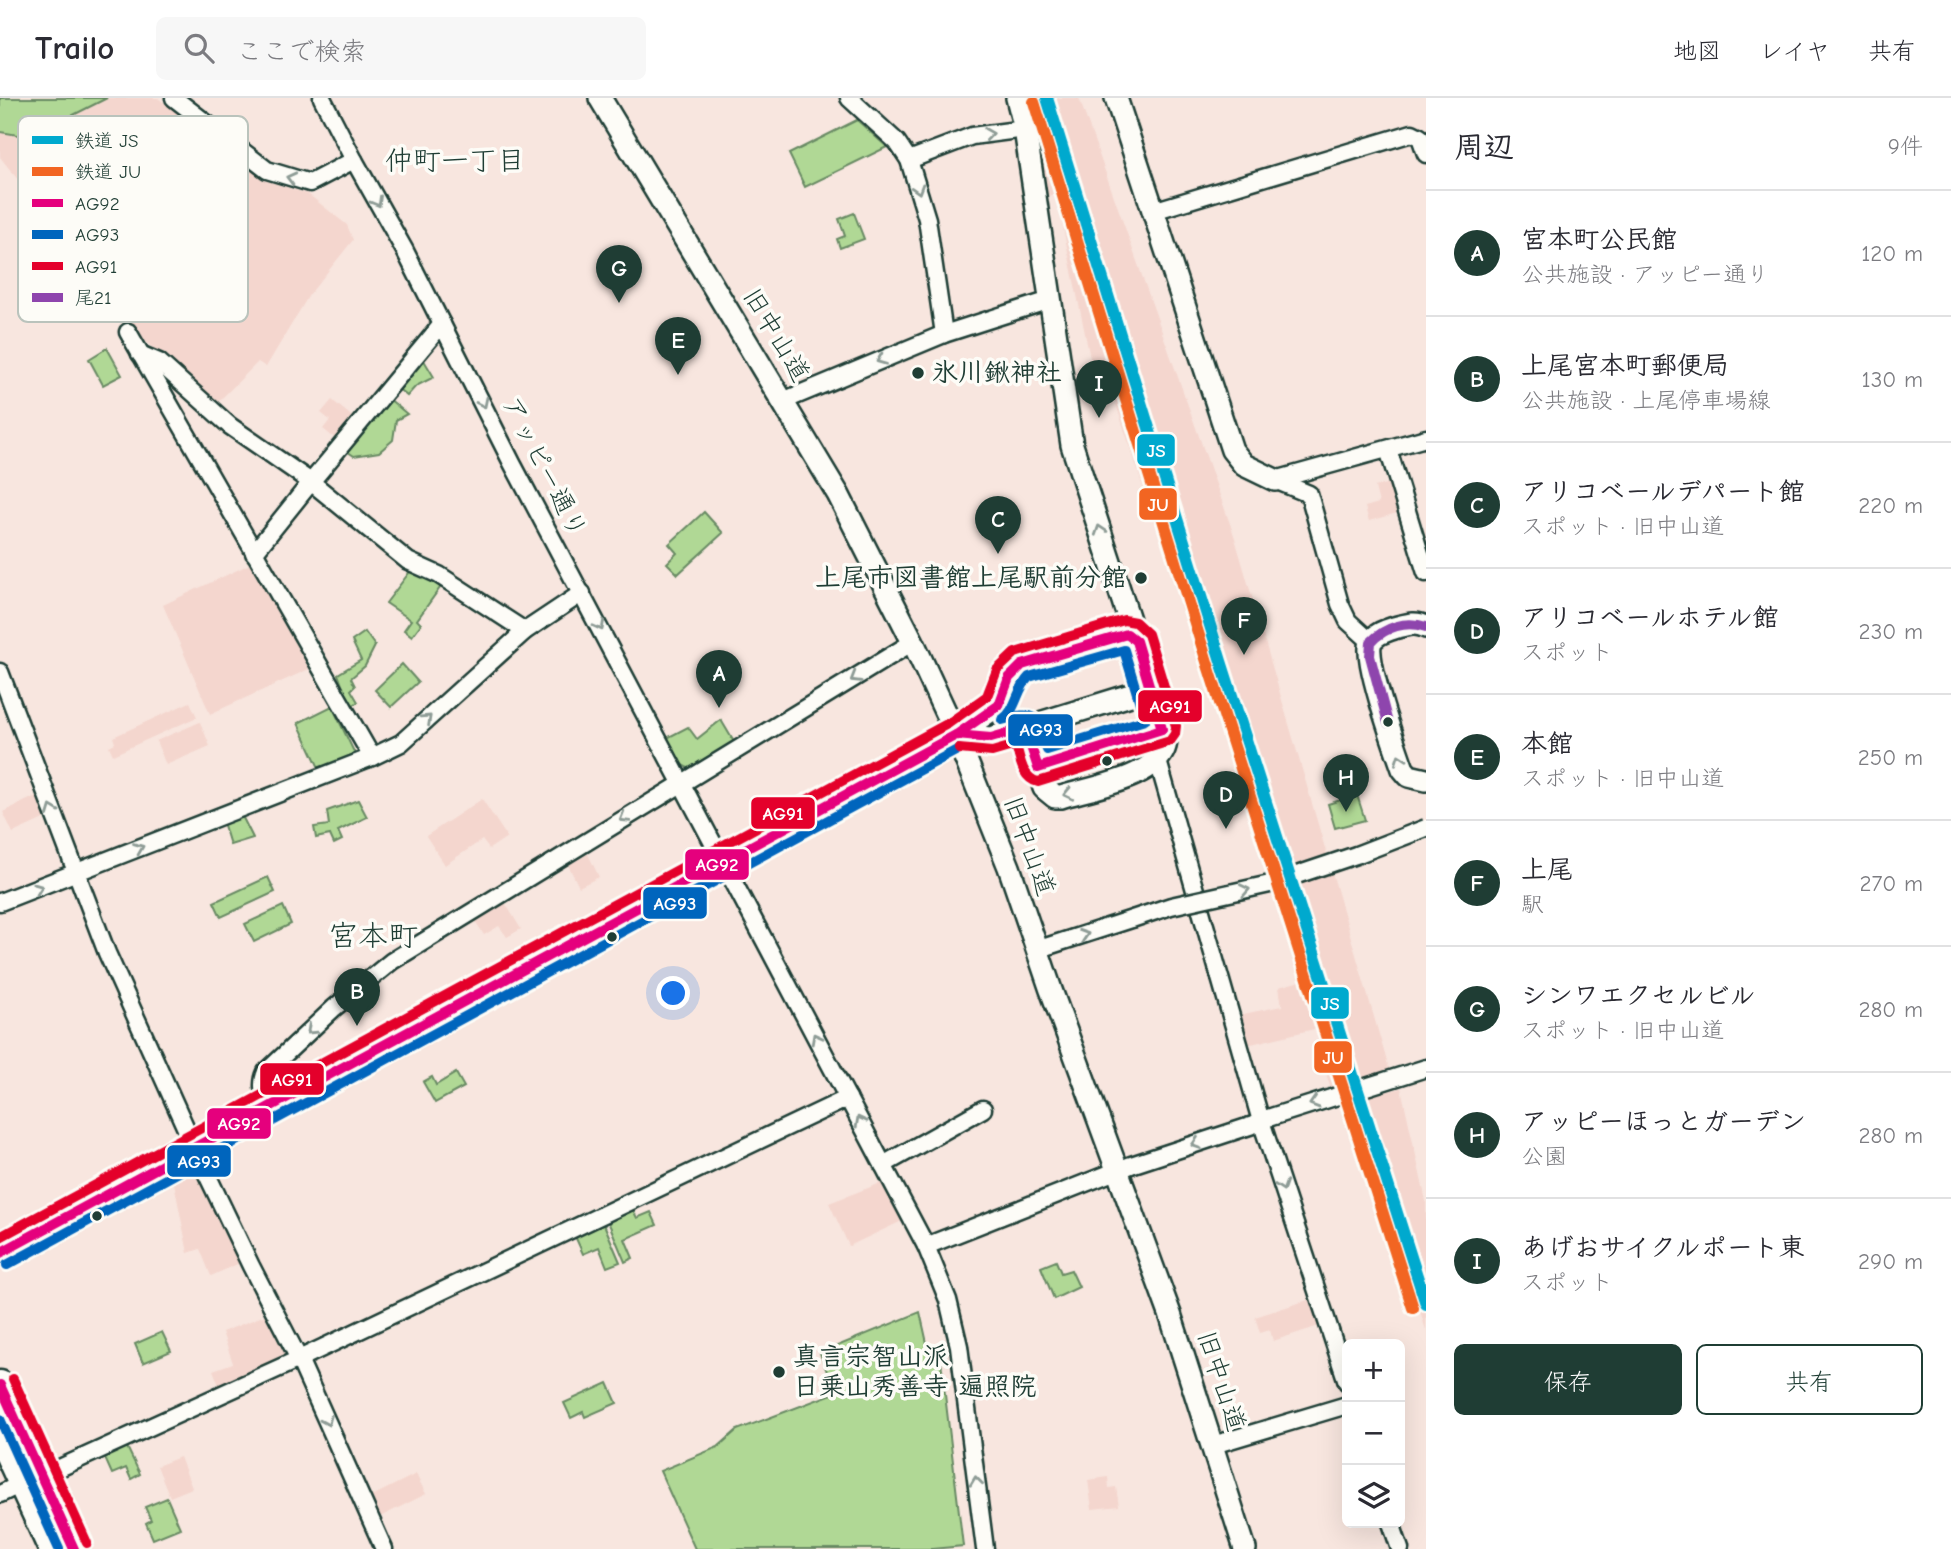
<!DOCTYPE html>
<html lang="ja">
<head>
<meta charset="utf-8">
<style>
	body { margin:0; font-family:"Comic Neue","Klee One",sans-serif; background:#f7f7f7; color:#2b2b33 }
	.controls { position:absolute; right:21px; bottom:21px; display:grid; overflow:hidden; border-radius:10px; box-shadow:0 7px 28px #0002 }
	.controls button { width:63px; height:63px; display:grid; place-items:center; padding:0; border:0; border-bottom:2px solid #e1e1e2; background:#fff; color:#2b2b33; font:35px sans-serif }
	.you { position:absolute; left:674px; top:896px; width:24px; height:24px; margin:-18px; border:5px solid #fff; border-radius:50%; background:#1a73e8; box-shadow:0 0 0 10px #1a73e833 }
	.badge { display:grid; place-items:center; width:46px; height:46px; border-radius:50%; background:#1f3d34; color:#fff; font-size:23px; font-weight:700 }
	.pin { position:absolute; translate:-50% -58px; filter:drop-shadow(0 2px 4px #0008) }
	.pin::after { content:''; position:absolute; top:37px; width:24px; height:21px; background:inherit; clip-path:polygon(0 0,100% 0,50% 100%) }
	.list { margin:0; padding:0; list-style:none }
	h2 { display:flex; justify-content:space-between; align-items:center; height:91px; margin:0; padding:0 28px; font-size:30px }
	h2 small { font-size:23px; font-weight:400; color:#7c7c81 }
	.list li { display:grid; grid-template-columns:46px 1fr auto; gap:21px; align-items:center; box-sizing:border-box; height:126px; padding:0 28px; border-top:2px solid #e1e1e2 }
	.list b { display:block; font-size:26px; white-space:nowrap }
	.list p { margin:0; font-size:23px; white-space:nowrap; color:#7c7c81 }
	.list em { font-size:23px; font-style:normal; color:#7c7c81 }
	.actions { display:flex; gap:14px; padding:21px 28px }
	.actions a { flex:1; padding:16px 0; border:2px solid #1f3d34; border-radius:10px; text-align:center; font-size:24px; color:#1f3d34 }
	.actions .main { background:#1f3d34; color:#fff }
	.icon { flex:none; width:38px; height:38px; fill:none; stroke:currentColor; stroke-width:2; stroke-linecap:round; stroke-linejoin:round }
	.map { position:relative; flex:none; width:1426px; height:1451px; overflow:hidden }
	header { display:flex; align-items:center; gap:42px; box-sizing:border-box; height:98px; padding:0 35px; background:#fff; border-bottom:2px solid #e1e1e2 }
	header strong { font-size:33px }
	nav { display:flex; gap:38px; margin-inline-start:auto; font-size:24px }
	.search { width:490px; height:63px; background:#f7f7f7; display:flex; align-items:center; gap:18px; box-sizing:border-box; padding:0 24px; border-radius:10px; color:#7c7c81; font-size:26px }
	main { display:flex }
	aside { flex:1; background:#fff }
	.map>svg:first-child { display:block }
	.built { fill:#f4d6ce }
	.green { fill:#b0d895; stroke:#688a64; stroke-width:2 }
	.lines { fill:none; stroke-linecap:round; stroke-linejoin:round }
	.street-casing { stroke:#1f3d34; stroke-width:21 }
	.secondary-casing { stroke:#1f3d34; stroke-width:26 }
	.highway-casing { stroke:#1f3d34; stroke-width:33 }
	.street { stroke:#fdfcf7; stroke-width:16 }
	.secondary { stroke:#fdfcf7; stroke-width:21 }
	.highway { stroke:#fdfcf7; stroke-width:28 }
	.street-bridge-casing { stroke:#1f3d34; stroke-width:21; stroke-linecap:butt }
	.street-bridge { stroke:#fdfcf7; stroke-width:16 }
	.bus-1-casing { stroke:#fdfcf7; stroke-width:16 }
	.bus-2-casing { stroke:#fdfcf7; stroke-width:16 }
	.bus-3-casing { stroke:#fdfcf7; stroke-width:16 }
	.bus-4-casing { stroke:#fdfcf7; stroke-width:16 }
	.bus-1 { stroke:#e5007d; stroke-width:10 }
	.bus-2 { stroke:#0065bd; stroke-width:10 }
	.bus-3 { stroke:#e4002b; stroke-width:10 }
	.bus-4 { stroke:#8e44ad; stroke-width:10 }
	.rail-1-casing { stroke:#fdfcf7; stroke-width:18 }
	.rail-2-casing { stroke:#fdfcf7; stroke-width:18 }
	.rail-1 { stroke:#00a9ce; stroke-width:12 }
	.rail-2 { stroke:#f26522; stroke-width:12 }
	.oneway { stroke:#8e9c96 }
	.poi-dot { fill:#1f3d34; stroke:#fdfcf7; stroke-width:2.5 }
	.labels { text-anchor:middle; dominant-baseline:central; stroke-width:7; stroke-linejoin:round; paint-order:stroke }
	.street-label { font-size:26px; fill:#1f3d34; stroke:#fdfcf7 }
	.poi-label { font-size:26px; font-weight:bold; fill:#1f3d34; stroke:#fdfcf7; text-anchor:start }
	.neighbourhood-label { font-size:28px; fill:#1f3d34; stroke:#fdfcf7 }
	.quarter-label { font-size:30px; fill:#1f3d34; stroke:#fdfcf7 }
	.key { fill:#fdfcf7; stroke:#bac3bc; stroke-width:2 }
	.key-label { font-size:19px; fill:#1f3d34 }
	.line-badge { stroke:#fdfcf7; stroke-width:2.5 }
	.badge-label { font-size:19px; text-anchor:middle; font-weight:bold; fill:#fff }
</style>
</head>
<body>
<header>
<strong>Trailo</strong>
<div class="search"><svg class="icon" aria-label="search" viewBox="0 0 24 24"><circle cx="10" cy="10" r="6"/><path d="M15 15l6 6"/></svg>ここで検索</div>
<nav><a>地図</a><a>レイヤ</a><a>共有</a></nav>
</header>
<main>
<div class="map">
<svg width="1426" height="1451" viewBox="0 0 1426 1451">
	<rect width="100%" height="100%" fill="#f8e6df"/>
	<filter id="ink" filterUnits="userSpaceOnUse"><feTurbulence type="fractalNoise" baseFrequency=".0143" numOctaves="2"/><feDisplacementMap in="SourceGraphic" scale="14" xChannelSelector="R" yChannelSelector="G"/><feConvolveMatrix kernelMatrix="1 2 1 2 8 2 1 2 1" color-interpolation-filters="sRGB"/></filter>
	<g filter="url(#ink)">
		<g class="built">
			<path d="M0,0H158L264,82L308,96L347,127L353,142L309,197L266,269L258,264L216,306L144,242L0,59Z"/>
			<path d="M1025,0H1079L1234,437L1390,974L1331,991L1323,966L1342,959L1309,845L1302,846L1283,794L1275,796L1106,275L1094,279L1056,96L1043,99L1037,38Z"/>
			<path d="M332,302L355,321L337,342L323,331L330,322L321,315Z"/>
			<path d="M1389,385L1397,415L1369,423L1365,409L1379,405L1375,389Z"/>
			<path d="M252,465L309,571L210,616L163,507Z"/>
			<path d="M190,604L197,619L113,657L109,648L115,645L113,639Z"/>
			<path d="M200,624L210,648L166,667L156,643Z"/>
			<path d="M38,697L48,719L13,735L3,714Z"/>
			<path d="M482,701L507,739L489,751L482,742L445,767L426,738Z"/>
			<path d="M588,756L599,779L579,789L568,767Z"/>
			<path d="M504,803L521,831L507,839L499,828L484,837L474,821Z"/>
			<path d="M1315,879L1331,927L1247,947L1238,917L1282,908L1279,889Z"/>
			<path d="M1401,990L1426,1103V1232L1353,1002Z"/>
			<path d="M197,1071L242,1164L211,1178L200,1151L188,1155L174,1085Z"/>
			<path d="M881,1085L902,1123L849,1148L829,1105Z"/>
			<path d="M1311,1201L1319,1228L1273,1243L1270,1232L1260,1235L1255,1219Z"/>
			<path d="M268,1216L288,1258L220,1290L213,1272L233,1265L222,1234Z"/>
			<path d="M180,1359L192,1390L170,1399L157,1368Z"/>
			<path d="M416,1376L426,1396L378,1420L368,1400Z"/>
			<path d="M1108,1379L1109,1390L1116,1389L1119,1408L1092,1411L1088,1382Z"/>
		</g>
		<g class="green">
			<path d="M0,0H107L30,39L0,34Z"/>
			<path d="M857,22L887,49L805,89L789,56Z"/>
			<path d="M854,115L864,141L840,150L837,141L845,138L839,121Z"/>
			<path d="M107,250L122,277L103,287L89,261Z"/>
			<path d="M422,259L434,279L416,288L407,298L396,289Z"/>
			<path d="M388,300L407,316L396,322L393,342L379,354L354,358L344,351Z"/>
			<path d="M704,414L723,435L678,476L667,465L677,455L669,446Z"/>
			<path d="M412,471L442,487L417,522L421,526L412,538L404,532L411,522L386,505Z"/>
			<path d="M365,534L375,548L365,568L351,580L355,588L351,592L358,604L350,609L338,576L361,562L352,543Z"/>
			<path d="M402,566L418,584L391,609L375,592Z"/>
			<path d="M332,608L355,656L320,672L298,625Z"/>
			<path d="M721,622L734,644L692,672L682,667L667,640L688,629L697,641Z"/>
			<path d="M1357,697L1365,722L1335,730L1328,706Z"/>
			<path d="M358,702L367,719L338,733L342,742L334,746L330,737L316,740L314,729L329,727L327,713Z"/>
			<path d="M242,718L253,740L230,747L223,724Z"/>
			<path d="M268,779L275,794L221,819L214,804Z"/>
			<path d="M283,808L291,826L254,844L245,826Z"/>
			<path d="M456,975L464,989L435,1005L423,984L432,979L436,987Z"/>
			<path d="M632,1110L637,1120L651,1114L657,1127L625,1141L633,1160L625,1164L607,1121Z"/>
			<path d="M603,1124L620,1164L607,1169L599,1149L583,1156L574,1136Z"/>
			<path d="M1056,1163L1061,1175L1071,1172L1079,1189L1054,1201L1041,1169Z"/>
			<path d="M920,1214L931,1263H941L963,1448L932,1451H695L660,1373L718,1349L737,1332L835,1295L820,1255Z"/>
			<path d="M162,1234L171,1253L143,1265L135,1246Z"/>
			<path d="M608,1285L617,1305L585,1319L583,1314L571,1320L564,1305Z"/>
			<path d="M126,1347L140,1376L131,1381L126,1370L112,1376L104,1358Z"/>
			<path d="M167,1400L180,1430L153,1441L146,1425L151,1422L145,1409Z"/>
		</g>
		<g class="lines">
			<g class="street-casing">
				<g id="street">
					<path d="M174,0L267,72L310,85L354,62"/>
					<path d="M322,0L354,62L405,153L512,365L926,1148L948,1202L959,1248L985,1451"/>
					<path d="M849,0L897,44L909,62L927,121L944,236"/>
					<path d="M909,62L972,38L1025,31"/>
					<path d="M1153,113L1412,35L1420,39L1426,56"/>
					<path d="M128,234L372,659"/>
					<path d="M140,256L159,264L230,328L311,384L408,463L439,477L525,533"/>
					<path d="M783,303L944,236L1050,202"/>
					<path d="M1388,351L1426,475"/>
					<path d="M1275,382L1309,396L1340,506L1348,523L1371,544"/>
					<path d="M1275,382L1426,340"/>
					<path d="M254,455L311,384L442,226"/>
					<path d="M0,574L107,855L201,1064L251,1168L299,1261L384,1451"/>
					<path d="M1158,663L1261,1023L1347,1284"/>
					<path d="M0,804L372,659L401,645L525,533L582,495"/>
					<path d="M1036,852L1132,821"/>
					<path d="M269,1010C264,996 260,987 266,974L334,910L392,863L913,544"/>
					<path d="M883,1067L983,1011"/>
					<path d="M926,1148L1131,1067L1253,1027L1268,1020L1426,970"/>
					<path d="M1213,1347L1347,1307"/>
					<path d="M42,1378L299,1261L848,1000"/>
					<path d="M0,1396L23,1385"/>
					<path d="M1391,1425L1400,1451"/>
				</g>
			</g>
			<g class="secondary-casing">
				<g id="secondary">
					<path d="M600,0L838,396L913,544L956,637L1009,769L1051,892L1170,1216L1245,1451"/>
					<path d="M1017,0L1025,31L1072,347L1136,543"/>
					<path d="M1116,0L1232,352L1244,367L1275,382"/>
					<path d="M1426,529C1415,523 1406,527 1394,530C1386,533 1376,535 1371,544C1363,559 1396,651 1403,671L1409,678L1426,682"/>
					<path d="M956,637L991,640L1150,591"/>
					<path d="M1038,670L1162,631"/>
					<path d="M0,1155L956,637L999,607L1009,580L1022,567L1127,536L1136,543L1166,642C1165,679 1089,690 1061,699H1055L1044,690L1025,630"/>
				</g>
			</g>
			<g class="highway-casing">
				<g id="highway">
					<path d="M0,1287L74,1451"/>
					<path d="M0,1336L53,1451"/>
				</g>
			</g>
			<use href="#street" class="street"/>
			<use href="#secondary" class="secondary"/>
			<use href="#highway" class="highway"/>
			<g class="street-bridge-casing">
				<path id="street-bridge" d="M1132,821L1171,808L1270,786L1356,757L1426,730"/>
			</g>
			<use href="#street-bridge" class="street-bridge"/>
			<g class="bus-1-casing">
				<g id="bus-1">
					<path d="M1127,536L1136,543L1162,631L1038,670L1025,630L991,640L956,637L999,607L1009,580L1022,567Z"/>
					<path d="M0,1155L956,637"/>
					<path d="M0,1287L74,1451"/>
				</g>
			</g>
			<g class="bus-2-casing">
				<g id="bus-2">
					<path d="M1124,552L1145,622L1047,652C1036,619 1040,611 1002,622C1017,612 1016,592 1029,579Z"/>
					<path d="M7,1167L959,651"/>
					<path d="M0,1321L59,1451"/>
				</g>
			</g>
			<g class="bus-3-casing">
				<g id="bus-3">
					<path d="M0,1139L949,625L987,598L997,572L1015,555L1124,522L1135,524L1148,536L1176,628L1175,636L1170,643L1038,684C1022,680 1020,661 1016,647L992,654L959,651"/>
					<path d="M13,1281L87,1445"/>
				</g>
			</g>
			<g class="bus-4-casing">
				<path id="bus-4" d="M1388,625L1370,558L1371,544C1385,529 1406,522 1426,529"/>
			</g>
			<use href="#bus-1" class="bus-1"/>
			<use href="#bus-2" class="bus-2"/>
			<use href="#bus-3" class="bus-3"/>
			<use href="#bus-4" class="bus-4"/>
			<g class="rail-1-casing">
				<path id="rail-1" d="M1047,0L1221,563L1426,1206"/>
			</g>
			<g class="rail-2-casing">
				<path id="rail-2" d="M1034,4L1208,567L1413,1210"/>
			</g>
			<use href="#rail-1" class="rail-1"/>
			<use href="#rail-2" class="rail-2"/>
		</g>
		<defs><path id="oneway-chevron" d="M-2-3.5L2.5 0L-2 3.5" fill="none" stroke-width="1.6" stroke-linecap="round" stroke-linejoin="round" transform="scale(1.75)"/></defs>
		<g class="oneway">
			<use href="#oneway-chevron" transform="translate(989 36) rotate(-8)"/>
			<use href="#oneway-chevron" transform="translate(291 80) rotate(-166)"/>
			<use href="#oneway-chevron" transform="translate(918 91) rotate(73)"/>
			<use href="#oneway-chevron" transform="translate(377 104) rotate(60)"/>
			<use href="#oneway-chevron" transform="translate(881 262) rotate(158)"/>
			<use href="#oneway-chevron" transform="translate(483 305) rotate(64)"/>
			<use href="#oneway-chevron" transform="translate(1100 432) rotate(-108)"/>
			<use href="#oneway-chevron" transform="translate(600 528) rotate(62)"/>
			<use href="#oneway-chevron" transform="translate(855 580) rotate(149)"/>
			<use href="#oneway-chevron" transform="translate(427 621) rotate(-43)"/>
			<use href="#oneway-chevron" transform="translate(1400 661) rotate(-110)"/>
			<use href="#oneway-chevron" transform="translate(1068 696) rotate(167)"/>
			<use href="#oneway-chevron" transform="translate(52 712) rotate(-111)"/>
			<use href="#oneway-chevron" transform="translate(624 720) rotate(149)"/>
			<use href="#oneway-chevron" transform="translate(139 750) rotate(-22)"/>
			<use href="#oneway-chevron" transform="translate(38 790) rotate(-21)"/>
			<use href="#oneway-chevron" transform="translate(1245 792) rotate(-12)"/>
			<use href="#oneway-chevron" transform="translate(1084 837) rotate(-18)"/>
			<use href="#oneway-chevron" transform="translate(311 932) rotate(137)"/>
			<use href="#oneway-chevron" transform="translate(816 940) rotate(-118)"/>
			<use href="#oneway-chevron" transform="translate(1314 1005) rotate(163)"/>
			<use href="#oneway-chevron" transform="translate(860 1023) rotate(-118)"/>
			<use href="#oneway-chevron" transform="translate(1196 1046) rotate(162)"/>
			<use href="#oneway-chevron" transform="translate(1282 1088) rotate(72)"/>
			<use href="#oneway-chevron" transform="translate(327 1323) rotate(67)"/>
			<use href="#oneway-chevron" transform="translate(976 1383) rotate(-97)"/>
		</g>
	</g>
	<g class="poi-dot">
		<circle cx="918" cy="275" r="7"/>
		<circle cx="1141" cy="480" r="7"/>
		<circle cx="1388" cy="624" r="6"/>
		<circle cx="1107" cy="663" r="6"/>
		<circle cx="612" cy="839" r="6"/>
		<circle cx="97" cy="1118" r="6"/>
		<circle cx="779" cy="1274" r="7"/>
	</g>
	<g class="labels">
		<g class="street-label">
			<text transform="translate(776 237) rotate(59)">旧中山道</text>
			<text transform="translate(544 369) rotate(63)">アッピー通り</text>
			<text transform="translate(1029 748) rotate(70)">旧中山道</text>
			<text transform="translate(1221 1283) rotate(72)">旧中山道</text>
		</g>
		<g class="poi-label">
			<text x="932" y="275">氷川鍬神社</text>
			<text x="1127" y="480" text-anchor="end">上尾市図書館上尾駅前分館</text>
			<text x="793" y="1259">真言宗智山派<tspan x="793" dy="30">日乗山秀善寺 遍照院</tspan></text>
		</g>
		<g class="neighbourhood-label">
			<text x="455" y="63">仲町一丁目</text>
		</g>
		<g class="quarter-label">
			<text x="373" y="838">宮本町</text>
		</g>
	</g>
	<rect x="18" y="18" width="230" height="206" rx="10" class="key"/>
	<rect x="32" y="38" width="31" height="8" fill="#00a9ce"/>
	<rect x="32" y="69" width="31" height="9" fill="#f26522"/>
	<rect x="32" y="101" width="31" height="8" fill="#e5007d"/>
	<rect x="32" y="132" width="31" height="9" fill="#0065bd"/>
	<rect x="32" y="164" width="31" height="8" fill="#e4002b"/>
	<rect x="32" y="195" width="31" height="9" fill="#8e44ad"/>
	<g class="key-label">
		<text x="75" y="49">鉄道 JS</text>
		<text x="75" y="80">鉄道 JU</text>
		<text x="75" y="112">AG92</text>
		<text x="75" y="143">AG93</text>
		<text x="75" y="175">AG91</text>
		<text x="75" y="206">尾21</text>
	</g>
	<g class="line-badge">
		<rect x="1136" y="335" width="40" height="34" rx="7" fill="#00a9ce"/>
		<rect x="1138" y="389" width="40" height="34" rx="7" fill="#f26522"/>
		<rect x="1137" y="591" width="66" height="34" rx="7" fill="#e4002b"/>
		<rect x="1007" y="615" width="67" height="34" rx="7" fill="#0065bd"/>
		<rect x="750" y="698" width="66" height="34" rx="7" fill="#e4002b"/>
		<rect x="684" y="750" width="66" height="33" rx="7" fill="#e5007d"/>
		<rect x="642" y="788" width="66" height="34" rx="7" fill="#0065bd"/>
		<rect x="1310" y="888" width="40" height="34" rx="7" fill="#00a9ce"/>
		<rect x="1313" y="942" width="40" height="34" rx="7" fill="#f26522"/>
		<rect x="259" y="964" width="66" height="34" rx="7" fill="#e4002b"/>
		<rect x="206" y="1009" width="66" height="33" rx="7" fill="#e5007d"/>
		<rect x="166" y="1046" width="66" height="34" rx="7" fill="#0065bd"/>
	</g>
	<g class="badge-label">
		<text x="1156" y="359">JS</text>
		<text x="1158" y="413">JU</text>
		<text x="1170" y="615">AG91</text>
		<text x="1041" y="638">AG93</text>
		<text x="783" y="722">AG91</text>
		<text x="717" y="773">AG92</text>
		<text x="675" y="812">AG93</text>
		<text x="1330" y="912">JS</text>
		<text x="1333" y="966">JU</text>
		<text x="292" y="988">AG91</text>
		<text x="239" y="1032">AG92</text>
		<text x="199" y="1070">AG93</text>
	</g>
</svg>
<div class="controls">
<button>+</button>
<button>−</button>
<button><svg class="icon" aria-label="layers" viewBox="0 0 24 24"><path d="M12 4l9 5-9 5-9-5zM3 14l9 5 9-5"/></svg></button>
</div>
<div class="you"></div>
<div class="pin badge" style="left:719px;top:610px">A</div>
<div class="pin badge" style="left:357px;top:928px">B</div>
<div class="pin badge" style="left:998px;top:456px">C</div>
<div class="pin badge" style="left:1226px;top:731px">D</div>
<div class="pin badge" style="left:678px;top:277px">E</div>
<div class="pin badge" style="left:1244px;top:557px">F</div>
<div class="pin badge" style="left:619px;top:205px">G</div>
<div class="pin badge" style="left:1346px;top:714px">H</div>
<div class="pin badge" style="left:1099px;top:320px">I</div>
</div>
<aside>
<h2>周辺<small>9件</small></h2>
<ul class="list">
<li><span class="badge">A</span><div><b>宮本町公民館</b><p>公共施設 · アッピー通り</p></div><em>120 m</em></li>
<li><span class="badge">B</span><div><b>上尾宮本町郵便局</b><p>公共施設 · 上尾停車場線</p></div><em>130 m</em></li>
<li><span class="badge">C</span><div><b>アリコベールデパート館</b><p>スポット · 旧中山道</p></div><em>220 m</em></li>
<li><span class="badge">D</span><div><b>アリコベールホテル館</b><p>スポット</p></div><em>230 m</em></li>
<li><span class="badge">E</span><div><b>本館</b><p>スポット · 旧中山道</p></div><em>250 m</em></li>
<li><span class="badge">F</span><div><b>上尾</b><p>駅</p></div><em>270 m</em></li>
<li><span class="badge">G</span><div><b>シンワエクセルビル</b><p>スポット · 旧中山道</p></div><em>280 m</em></li>
<li><span class="badge">H</span><div><b>アッピーほっとガーデン</b><p>公園</p></div><em>280 m</em></li>
<li><span class="badge">I</span><div><b>あげおサイクルポート東</b><p>スポット</p></div><em>290 m</em></li>
</ul>
<div class="actions"><a class="main">保存</a><a>共有</a></div>
</aside>
</main>
</body>
</html>
